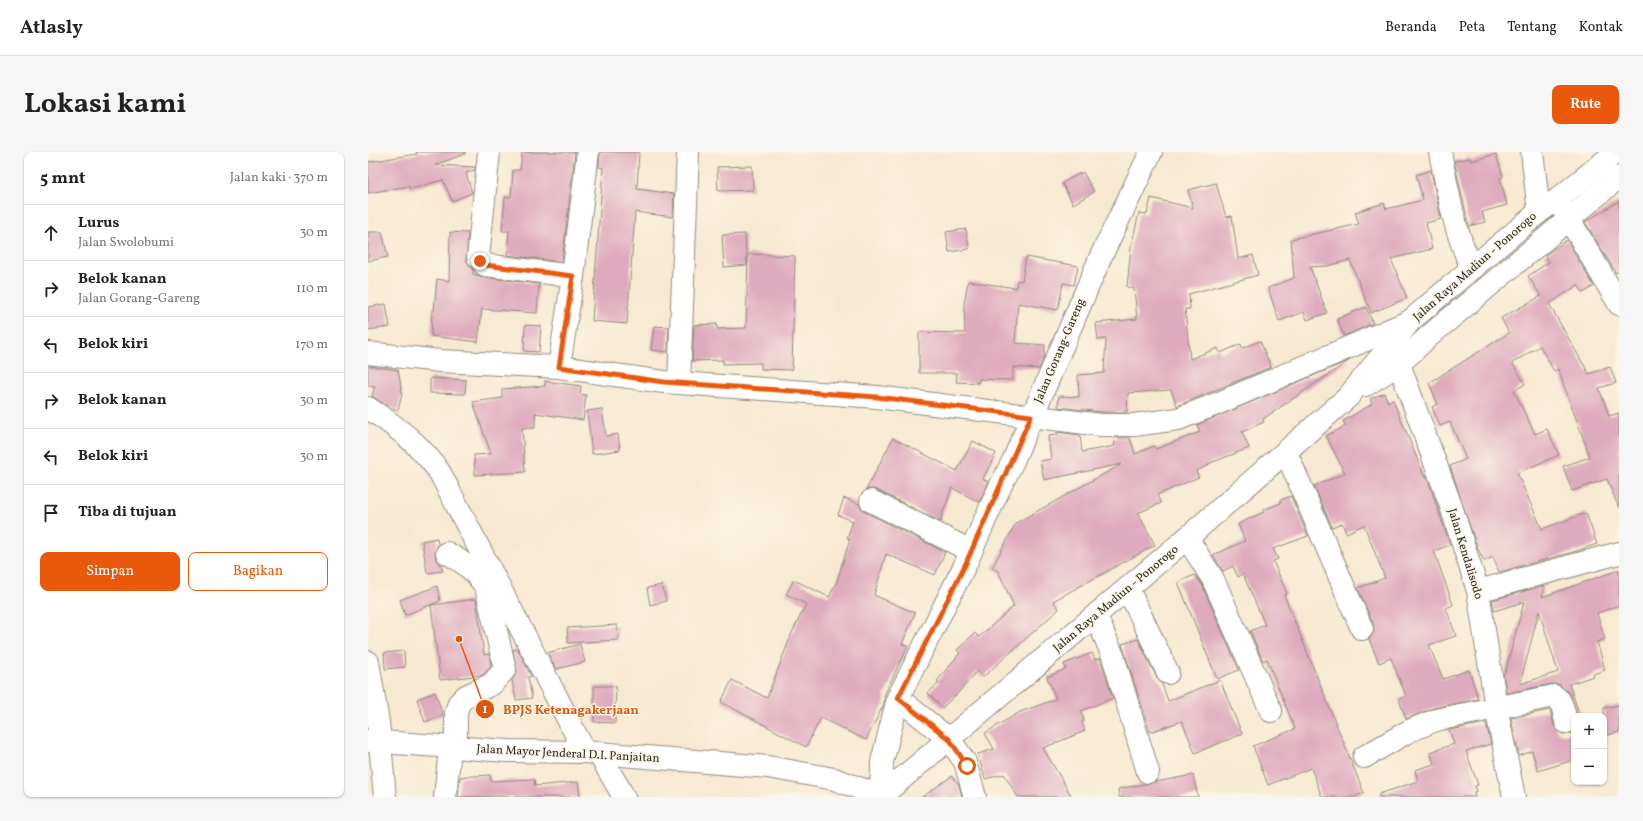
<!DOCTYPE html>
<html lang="id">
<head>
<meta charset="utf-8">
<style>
	body { margin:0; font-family:Vollkorn,serif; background:#f6f6f6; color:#222 }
	.controls { position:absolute; right:12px; bottom:12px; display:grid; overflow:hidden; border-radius:8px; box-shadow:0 1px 3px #0004 }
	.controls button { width:36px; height:36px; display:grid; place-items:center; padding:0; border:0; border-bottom:1px solid #e0e0e0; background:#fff; color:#222; font:20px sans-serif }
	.stop { position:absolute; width:12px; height:12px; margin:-9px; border:3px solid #ea580c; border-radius:50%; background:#fff }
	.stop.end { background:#ea580c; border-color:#fff; box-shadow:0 1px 4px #0008 }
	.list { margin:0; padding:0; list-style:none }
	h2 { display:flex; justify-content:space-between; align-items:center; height:52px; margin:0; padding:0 16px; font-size:17px }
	h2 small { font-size:13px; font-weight:400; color:#767676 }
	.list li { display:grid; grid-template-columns:26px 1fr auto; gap:12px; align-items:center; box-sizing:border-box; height:56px; padding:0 16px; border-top:1px solid #e0e0e0 }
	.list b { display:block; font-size:15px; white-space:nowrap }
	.list p { margin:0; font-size:13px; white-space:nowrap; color:#767676 }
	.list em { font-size:13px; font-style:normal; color:#767676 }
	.actions { display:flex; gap:8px; padding:12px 16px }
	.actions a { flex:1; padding:9px 0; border:1px solid #ea580c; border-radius:8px; text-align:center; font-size:14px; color:#ea580c }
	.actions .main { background:#ea580c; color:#fff }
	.icon { flex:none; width:22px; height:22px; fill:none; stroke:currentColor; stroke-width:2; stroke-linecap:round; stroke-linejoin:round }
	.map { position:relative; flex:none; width:1251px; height:645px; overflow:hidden; border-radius:8px }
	header { display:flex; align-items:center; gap:24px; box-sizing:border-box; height:56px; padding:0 20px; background:#fff; border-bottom:1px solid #e0e0e0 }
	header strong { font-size:19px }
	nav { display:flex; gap:22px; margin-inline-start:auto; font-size:14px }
	.intro { display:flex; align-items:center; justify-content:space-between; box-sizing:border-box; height:96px; padding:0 24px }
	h1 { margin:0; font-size:28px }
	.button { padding:10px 18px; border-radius:8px; background:#ea580c; color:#fff; font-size:14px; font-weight:700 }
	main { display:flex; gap:24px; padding:0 24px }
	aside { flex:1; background:#fff; border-radius:8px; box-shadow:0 1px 3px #0004 }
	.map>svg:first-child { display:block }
	.building { fill:#deaabd; fill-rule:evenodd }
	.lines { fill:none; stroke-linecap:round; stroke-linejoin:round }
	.minor-casing { stroke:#918a7e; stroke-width:24 }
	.major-casing { stroke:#918a7e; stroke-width:24 }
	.highway-casing { stroke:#918a7e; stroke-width:24 }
	.minor { stroke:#fff; stroke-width:22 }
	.major { stroke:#fff; stroke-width:22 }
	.highway { stroke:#fff; stroke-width:22 }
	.route { stroke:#ea580c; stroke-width:5 }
	.labels { text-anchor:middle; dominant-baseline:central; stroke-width:3; stroke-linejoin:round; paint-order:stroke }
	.street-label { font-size:12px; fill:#2b2b2b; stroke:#fcf5e5 }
	.leader { fill:none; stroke:#df570e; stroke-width:1.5 }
	.callout-dot { fill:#df570e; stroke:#fcf5e5; stroke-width:1.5 }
	.mark-label { font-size:12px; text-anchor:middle; font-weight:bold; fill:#fff }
	.callout-label { font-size:13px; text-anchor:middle; font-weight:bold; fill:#df570e; stroke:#fcf5e5; stroke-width:3; stroke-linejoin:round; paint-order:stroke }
</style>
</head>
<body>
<header>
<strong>Atlasly</strong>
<nav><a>Beranda</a><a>Peta</a><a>Tentang</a><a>Kontak</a></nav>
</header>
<div class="intro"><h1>Lokasi kami</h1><a class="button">Rute</a></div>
<main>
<aside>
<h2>5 mnt<small>Jalan kaki · 370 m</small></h2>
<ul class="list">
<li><svg class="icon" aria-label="ahead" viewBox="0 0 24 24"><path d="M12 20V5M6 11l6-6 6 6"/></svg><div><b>Lurus</b><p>Jalan Swolobumi</p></div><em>30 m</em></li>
<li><svg class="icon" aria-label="right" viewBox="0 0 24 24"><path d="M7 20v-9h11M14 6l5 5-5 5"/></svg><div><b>Belok kanan</b><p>Jalan Gorang-Gareng</p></div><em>110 m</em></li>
<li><svg class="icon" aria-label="left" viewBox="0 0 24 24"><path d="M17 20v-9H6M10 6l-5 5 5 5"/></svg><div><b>Belok kiri</b></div><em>170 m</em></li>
<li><svg class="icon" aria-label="right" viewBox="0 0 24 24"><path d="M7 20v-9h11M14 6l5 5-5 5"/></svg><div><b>Belok kanan</b></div><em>30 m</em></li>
<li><svg class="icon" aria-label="left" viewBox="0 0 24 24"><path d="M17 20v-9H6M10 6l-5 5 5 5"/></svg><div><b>Belok kiri</b></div><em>30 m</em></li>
<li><svg class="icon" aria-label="arrive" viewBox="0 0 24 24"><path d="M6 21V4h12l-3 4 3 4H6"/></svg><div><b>Tiba di tujuan</b></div></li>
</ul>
<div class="actions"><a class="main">Simpan</a><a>Bagikan</a></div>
</aside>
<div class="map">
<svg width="1251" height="645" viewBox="0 0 1251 645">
	<rect width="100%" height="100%" fill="#fcf5e5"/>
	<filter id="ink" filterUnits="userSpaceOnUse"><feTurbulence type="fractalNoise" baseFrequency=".025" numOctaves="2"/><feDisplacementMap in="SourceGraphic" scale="8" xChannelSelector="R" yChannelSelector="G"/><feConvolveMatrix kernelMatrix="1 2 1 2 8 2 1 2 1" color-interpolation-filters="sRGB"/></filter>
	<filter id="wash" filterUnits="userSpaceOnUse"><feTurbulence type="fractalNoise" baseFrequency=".012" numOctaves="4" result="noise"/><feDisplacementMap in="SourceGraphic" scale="16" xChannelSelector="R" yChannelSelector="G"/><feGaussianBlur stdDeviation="0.9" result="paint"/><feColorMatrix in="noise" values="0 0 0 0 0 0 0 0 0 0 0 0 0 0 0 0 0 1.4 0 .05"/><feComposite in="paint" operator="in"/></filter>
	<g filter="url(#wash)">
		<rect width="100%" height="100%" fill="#f7e9d1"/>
		<g id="blocks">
			<g class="building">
				<path d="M48,0H97V2L67,13L107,15V18L98,21L104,41L84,49L75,28L42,37L41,34L0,41V10L49,2Z"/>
				<path d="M154,0H207L194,110L139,103L141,79H134L137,45H143L145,18H152Z"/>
				<path d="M232,0H271L269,37L306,42L305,65L267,60L259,172L224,169L235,16L231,15Z"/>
				<path d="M1128,2L1135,25L1132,26L1139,53L1114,60L1117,70L1101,74L1086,9L1102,6L1103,9Z"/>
				<path d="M384,14L385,38L350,39L349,15Z"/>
				<path d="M1063,18L1073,67L1058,71L1064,97L1023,107L1039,146L1003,161L982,108L959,114L942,115L959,161L939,168L936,160L911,169L900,136L926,126L923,87L991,72L987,60L1016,51L1018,57L1055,48L1048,23Z"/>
				<path d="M715,20L726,40L705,52L694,31Z"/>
				<path d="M848,31L858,65L864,64L870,107L885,103L890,123L821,142L822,157H817L822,207L850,196L852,201L873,192L874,196L892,189L903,215L809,254L803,238L760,241L759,260H734L690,255L691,244L711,245L710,223L736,221L738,187L730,188L728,171L769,167L766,136L759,135L763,95L771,61L779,62L783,46L825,56L820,38Z"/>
				<path d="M1251,49V119L1248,121L1217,70Z"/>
				<path d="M598,77L601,97L581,100L578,80Z"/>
				<path d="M0,80H14L20,105L0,109Z"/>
				<path d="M82,80L100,81L98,108L105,118V122L115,125L171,132L169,161L114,157L110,190L63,184L64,159H66L69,127L81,129Z"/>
				<path d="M377,82L379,113L356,115L354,83Z"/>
				<path d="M1199,88L1226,134L1215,141L1210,133L1181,152L1221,222L1242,215L1248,231L1231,236L1241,264L1251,261V356L1239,327L1204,339L1195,314L1222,305L1190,217L1186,219L1172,194L1144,211L1157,232L1146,239L1167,282L1179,277L1191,303L1149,321L1174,377L1218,361L1229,392L1209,399L1131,420L1125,405L1116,409L1108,392L1082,314L1098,307L1082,270L1072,274L1064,255L1070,252L1061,231L1141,181L1133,166L1173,144L1160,124L1181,110L1177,103Z"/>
				<path d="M380,102L427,104L424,218L393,217V211L355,212V208L324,209L326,173L349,172V177L378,176Z"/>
				<path d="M658,105L710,114L706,133L695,131L690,158L650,151L647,191L677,193L676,205L671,217L645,215V228L611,227L610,231L588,230L589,221H551V180L597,181L596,153L600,129L648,136L649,128L654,129Z"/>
				<path d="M18,152L22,175L0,178V155Z"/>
				<path d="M998,155L1005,171L976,184L969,167Z"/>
				<path d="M157,173L173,174L171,200L156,199Z"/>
				<path d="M286,174L301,175L300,200L283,198Z"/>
				<path d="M982,208L895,267L896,270L874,280L881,296L840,312L841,313L828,319L831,325L789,343L793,351L770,361L787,393L685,449L691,457L615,525L609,519L591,540L574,556L560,541L571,531L569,529L592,501L589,498L607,481L611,485L646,454L630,419L624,416L648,371L754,312L676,328L672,309L683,307L680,284L689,283V280L712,283L714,300L747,294L745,286H762L767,302L786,294L788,297L832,280L829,273Z"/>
				<path d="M0,214L30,218L34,242L30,258L21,255L4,244L7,235L0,234Z"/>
				<path d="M62,226L98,228L97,242L62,241Z"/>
				<path d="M177,229L213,234L212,242L218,243L215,268L167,261V276H154L157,320L107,323L106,303L123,302L105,250L134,246V237L177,234Z"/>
				<path d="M1016,241L1020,250L1025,248L1057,326L1059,325L1082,393L1066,399L1085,453L1078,456L1088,484L1061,493L1075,527L1101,518L1110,547L1065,556L1038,567L1031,547L1038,544L1023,506L1011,511L1001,487L1006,479L1005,472L990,436L1017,426L996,373L978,381L974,371L964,375L946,334L977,321L958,284L978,274L975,269L1004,252L1002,247Z"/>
				<path d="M234,257L238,284L250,282L252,298L224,302L219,259Z"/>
				<path d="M525,286L589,319L605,289L628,301L615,327L621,330L611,350L584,336L573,366L574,367L573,370L509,338L503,337L498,338Z"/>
				<path d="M923,344L940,384L905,397L910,407L905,409L919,442L916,443L996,641L986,645H954L943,616L900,633L885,594L927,577L899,507L895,509L882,479L897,473L875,422L870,425L865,414L855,419L845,403L877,389L870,372L896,360L895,358L913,351L912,348Z"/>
				<path d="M476,346L491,352L493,356L497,360L577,400L567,423L518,402L506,443L547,461L534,492L540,494L534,508H533L516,544L517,545L516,552L498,588L453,566L438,595L353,550L364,528L399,546L423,483L438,452L418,442L426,428L461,445L469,429L482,387L479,386L485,369L470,363Z"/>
				<path d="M69,386L70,392L67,401L68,408L73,412L75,419L59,421L54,389Z"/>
				<path d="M1251,418V453L1229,461L1237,487L1229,490L1237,518L1225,522L1226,524L1201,532L1212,564H1209L1202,542L1192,533L1184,532L1139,541L1135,522L1137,521L1156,450L1126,459L1124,448L1175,434L1176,438L1174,445ZM1171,459L1190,520L1152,532Z"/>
				<path d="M827,423L834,433L871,518L849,527L810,430Z"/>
				<path d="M294,433L298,449L282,453L279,436Z"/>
				<path d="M69,434L72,449L37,463L32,448Z"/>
				<path d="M108,447L116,503L121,502L123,514L115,523L72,528L63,453Z"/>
				<path d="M249,473L250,488L200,491L199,476Z"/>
				<path d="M770,487L789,526L794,532L800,549L852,528L874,582L827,601L814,569L782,580L754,492Z"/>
				<path d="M212,492L217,510L188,517L179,501Z"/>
				<path d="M150,497L163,524L160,525L164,546L148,548L144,528L149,520L145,498Z"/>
				<path d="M36,499L37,515L17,517L16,501Z"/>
				<path d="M724,501L727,508L732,506L745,546L713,559L716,569L714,570L717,579L675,596L704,645H650L636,622L617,627L610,602L626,597L617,581L652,560L688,547L679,525L698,517L696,512Z"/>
				<path d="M226,534H248L247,571L226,570Z"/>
				<path d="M67,540L75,563L57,570L49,547Z"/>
				<path d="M1251,553V580L1236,584V556Z"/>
				<path d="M1182,558L1186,573L1189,579L1195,582H1200L1206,580V608L1170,619L1164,599L1151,604L1143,566Z"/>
				<path d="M1118,571L1123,592L1098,599L1110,633L1107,634L1109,639L1106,640L1107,645H1011V642L1050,629L1047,618L1066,612L1062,600L1086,592L1081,578Z"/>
				<path d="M122,623L123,629L166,627L167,634L210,630L212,645H135V644L90,645L92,625Z"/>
				<path d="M825,623L830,645H751L750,637Z"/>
				<path d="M584,624L591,633L594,645H554Z"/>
			</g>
		</g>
	</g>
	<g filter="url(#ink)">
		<use href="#blocks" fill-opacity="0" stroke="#918a7e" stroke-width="1"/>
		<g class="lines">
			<g class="minor-casing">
				<g id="minor">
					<path d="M121,0L110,105L117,113L205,124"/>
					<path d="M1072,0C1080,40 1086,79 1104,116"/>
					<path d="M1164,0L1171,60"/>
					<path d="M1191,50L1251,152"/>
					<path d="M0,201L72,209L191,215L296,230L509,245L733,273H766L810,267L851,251L1042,169"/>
					<path d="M1031,212L1083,354L1110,439L1128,555L1146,645"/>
					<path d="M191,215L205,124L220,0"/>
					<path d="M311,231L320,0"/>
					<path d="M0,256C28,274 54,294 72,321L217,600"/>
					<path d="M918,300L994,477"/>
					<path d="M503,349L603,399"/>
					<path d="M819,386L845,427L903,559"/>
					<path d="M79,401C97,411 106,418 118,435L137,517L124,532L98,544L91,551L88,560V596"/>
					<path d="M760,437L800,521"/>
					<path d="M1110,439L1251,401"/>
					<path d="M728,464L745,504L780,620"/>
					<path d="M0,510L10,570L17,645"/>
					<path d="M530,546L582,588L597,610L607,645"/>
					<path d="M231,602L256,645"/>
					<path d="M996,605L1041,579L1068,568L1186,544C1195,548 1196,562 1198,570"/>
					<path d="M77,645L82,596"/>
				</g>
			</g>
			<g class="major-casing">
				<path id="major" d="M513,644L514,610L530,546L598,411L629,341L645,309L733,104L783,0"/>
			</g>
			<g class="highway-casing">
				<g id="highway">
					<path d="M998,233L1031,212L1060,185L1251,25"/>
					<path d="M0,589L140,599L217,600L400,615L466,627L513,644"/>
					<path d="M512,645L819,386L980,245L1042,169L1104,116L1171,60L1190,47L1248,0"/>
				</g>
			</g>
			<use href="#minor" class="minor"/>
			<use href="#major" class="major"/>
			<use href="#highway" class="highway"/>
		</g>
	</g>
	<g class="lines" filter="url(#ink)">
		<path class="route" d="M112,109L117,113L205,124L191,215L296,230L509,245L663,264L598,411L530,546L582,588L599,614"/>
	</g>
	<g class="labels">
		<g class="street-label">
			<text transform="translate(1107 115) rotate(-41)">Jalan Raya Madiun - Ponorogo</text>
			<text transform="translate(692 199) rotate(-67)">Jalan Gorang-Gareng</text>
			<text transform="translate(1097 402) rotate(73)">Jalan Kendalisodo</text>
			<text transform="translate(748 447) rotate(-40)">Jalan Raya Madiun - Ponorogo</text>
			<text transform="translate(200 602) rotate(3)">Jalan Mayor Jenderal D.I. Panjaitan</text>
		</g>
	</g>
	<path class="leader" d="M91 487L117 557"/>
	<g class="callout-dot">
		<circle cx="91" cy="487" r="4"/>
		<circle cx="117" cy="557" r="10"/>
	</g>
	<g class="mark-label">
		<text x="117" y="561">1</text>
	</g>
	<g class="callout-label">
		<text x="203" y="562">BPJS Ketenagakerjaan</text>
	</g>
</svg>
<div class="controls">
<button>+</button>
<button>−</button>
</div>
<div class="stop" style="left:599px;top:614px"></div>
<div class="stop end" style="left:112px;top:109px"></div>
</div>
</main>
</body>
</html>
